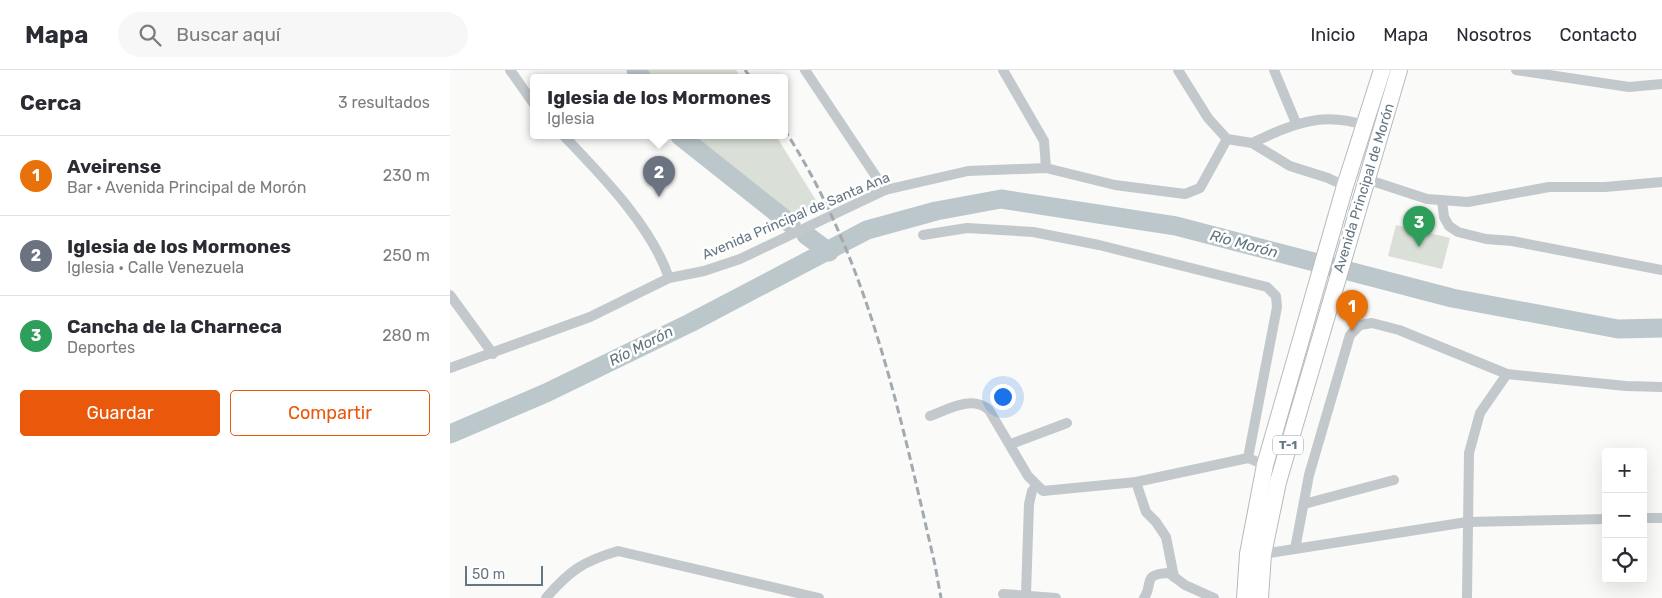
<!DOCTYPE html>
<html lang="es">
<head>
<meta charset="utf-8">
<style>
	body { margin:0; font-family:Rubik,sans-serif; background:#f7f7f7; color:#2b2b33 }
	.controls { position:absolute; right:15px; bottom:15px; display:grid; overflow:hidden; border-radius:5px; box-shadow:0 5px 20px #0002 }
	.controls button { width:45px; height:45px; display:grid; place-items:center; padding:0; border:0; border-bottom:1px solid #e1e1e2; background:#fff; color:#2b2b33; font:25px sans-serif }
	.scale { position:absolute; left:15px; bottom:12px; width:78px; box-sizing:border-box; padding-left:5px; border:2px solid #657683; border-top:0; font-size:14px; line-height:18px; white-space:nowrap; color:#657683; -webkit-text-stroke:4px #fff; paint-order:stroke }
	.you { position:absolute; left:552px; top:326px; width:18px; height:18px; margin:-12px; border:4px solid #fff; border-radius:50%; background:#1a73e8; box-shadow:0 0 0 8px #1a73e833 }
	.badge { display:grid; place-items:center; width:32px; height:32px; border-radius:50%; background:#ea580c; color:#fff; font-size:16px; font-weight:700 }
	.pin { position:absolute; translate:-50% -41px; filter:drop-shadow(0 1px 2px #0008) }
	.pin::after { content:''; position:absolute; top:26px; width:18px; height:15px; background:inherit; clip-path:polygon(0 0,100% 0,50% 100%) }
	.popup { position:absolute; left:80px; top:4px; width:258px; height:65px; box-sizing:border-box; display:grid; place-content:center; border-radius:5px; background:#fff; filter:drop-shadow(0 1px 4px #0005); font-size:16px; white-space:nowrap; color:#7c7c81 }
	.popup b { font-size:19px; color:#2b2b33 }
	.popup::after { content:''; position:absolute; left:50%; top:100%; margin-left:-10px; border:10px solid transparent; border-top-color:#fff }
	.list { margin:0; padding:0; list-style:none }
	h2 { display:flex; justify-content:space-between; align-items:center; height:65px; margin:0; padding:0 20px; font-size:21px }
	h2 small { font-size:16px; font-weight:400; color:#7c7c81 }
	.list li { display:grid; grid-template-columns:32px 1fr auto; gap:15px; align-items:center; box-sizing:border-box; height:80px; padding:0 20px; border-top:1px solid #e1e1e2 }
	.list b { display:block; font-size:19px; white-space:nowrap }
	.list p { margin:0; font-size:16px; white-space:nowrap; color:#7c7c81 }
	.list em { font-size:16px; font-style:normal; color:#7c7c81 }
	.actions { display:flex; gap:10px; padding:15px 20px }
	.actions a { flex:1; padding:11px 0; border:1px solid #ea580c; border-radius:5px; text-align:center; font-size:18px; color:#ea580c }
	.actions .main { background:#ea580c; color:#fff }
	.icon { flex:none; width:28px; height:28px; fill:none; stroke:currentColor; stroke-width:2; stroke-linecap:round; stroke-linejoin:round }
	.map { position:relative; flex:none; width:1212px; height:528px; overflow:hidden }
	header { display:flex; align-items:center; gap:30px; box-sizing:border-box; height:70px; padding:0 25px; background:#fff; border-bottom:1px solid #e1e1e2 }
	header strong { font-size:24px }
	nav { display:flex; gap:28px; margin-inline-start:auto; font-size:18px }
	.search { width:350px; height:45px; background:#f7f7f7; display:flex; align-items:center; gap:12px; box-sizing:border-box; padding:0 18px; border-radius:28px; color:#7c7c81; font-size:19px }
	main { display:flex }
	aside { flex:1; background:#fff }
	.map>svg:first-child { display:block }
	.green { fill:#dadfd7 }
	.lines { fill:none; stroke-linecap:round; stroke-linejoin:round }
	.river { stroke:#bbc7cb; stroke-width:19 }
	.primary-casing { stroke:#b5babe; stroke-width:18 }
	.minor { stroke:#c3c8cc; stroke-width:10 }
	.primary { stroke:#fff; stroke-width:16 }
	.rail { stroke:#a2aab0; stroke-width:3; stroke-dasharray:8 4; stroke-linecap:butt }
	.labels { text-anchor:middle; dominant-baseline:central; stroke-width:5; stroke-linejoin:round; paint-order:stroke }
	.shield { fill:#fff; stroke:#939fa8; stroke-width:1 }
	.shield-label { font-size:12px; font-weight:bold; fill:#657683 }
	.street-label { font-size:14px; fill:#657683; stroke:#fff }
	.water-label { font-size:15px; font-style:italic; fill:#60757c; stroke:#fff }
</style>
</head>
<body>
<header>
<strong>Mapa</strong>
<div class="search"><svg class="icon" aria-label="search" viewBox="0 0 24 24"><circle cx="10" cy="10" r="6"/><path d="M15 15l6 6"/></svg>Buscar aquí</div>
<nav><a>Inicio</a><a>Mapa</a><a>Nosotros</a><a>Contacto</a></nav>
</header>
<main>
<aside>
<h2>Cerca<small>3 resultados</small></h2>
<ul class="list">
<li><span class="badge" style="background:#e8710a">1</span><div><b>Aveirense</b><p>Bar · Avenida Principal de Morón</p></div><em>230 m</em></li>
<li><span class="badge" style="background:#6b7280">2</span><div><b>Iglesia de los Mormones</b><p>Iglesia · Calle Venezuela</p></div><em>250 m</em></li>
<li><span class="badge" style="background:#2e9e5b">3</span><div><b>Cancha de la Charneca</b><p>Deportes</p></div><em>280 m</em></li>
</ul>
<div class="actions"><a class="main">Guardar</a><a>Compartir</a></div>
</aside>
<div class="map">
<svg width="1212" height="528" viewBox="0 0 1212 528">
	<rect width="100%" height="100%" fill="#fafaf8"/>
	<g class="green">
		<path d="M186,0H286L291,8H192Z"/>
		<path d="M230,66H326L369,135L341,154Z"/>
		<path d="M946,155L1000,168L992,199L938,186Z"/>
	</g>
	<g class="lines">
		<g class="river">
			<path d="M186,0L192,8"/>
			<path d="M230,66L341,154"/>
			<path d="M356,165L379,182"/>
			<path d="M0,364L96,323L240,253L417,160L486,141L551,129L726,156L1002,228L1168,259L1212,258"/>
		</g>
		<g class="primary-casing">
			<g id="primary">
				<path d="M795,528L798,484L815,395L895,116L932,0"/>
				<path d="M810,528L813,484L828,412L949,0"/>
			</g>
		</g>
		<g class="minor">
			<path d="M60,0L84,34"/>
			<path d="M355,0L435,120"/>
			<path d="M553,0L594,71L596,98"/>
			<path d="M728,0L758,48L777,69L802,73L840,96L878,108L895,116"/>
			<path d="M824,0L846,53"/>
			<path d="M1066,0L1179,17L1212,14"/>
			<path d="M114,66C152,106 201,155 219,208"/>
			<path d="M802,73C841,55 872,40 916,56"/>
			<path d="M916,109L977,129L1018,132L1099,117H1155L1212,112"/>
			<path d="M992,131L994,147L999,156L1008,162L1036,169L1062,171L1212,200"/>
			<path d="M473,165L517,158L583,162L649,175L817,217L826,226L827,237L798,388"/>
			<path d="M0,225L43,284"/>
			<path d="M0,298L140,247L219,208L254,201L290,189L435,120L518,101L596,98L665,115L735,124L750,118L777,69"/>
			<path d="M480,346C499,339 522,325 539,340L578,406L593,421L686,412L798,388L815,395"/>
			<path d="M561,374L617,353"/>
			<path d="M686,412L696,442L706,452L716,467L724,507"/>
			<path d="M854,434L944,410"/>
			<path d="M1193,448H1212"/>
			<path d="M845,479L859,405L900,265L910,255L922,253L949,260L1057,304L1176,316L1212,317"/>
			<path d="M813,484L1017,452L1156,449"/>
			<path d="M553,524L606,528"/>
			<path d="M576,524L579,434L582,421L586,416"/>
			<path d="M96,528C120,500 134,491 168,481L369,528"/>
			<path d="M694,528C704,514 691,504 719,503L735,515L764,528"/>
			<path d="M1017,528L1019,383L1030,343L1057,304"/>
		</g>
		<use href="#primary" class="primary"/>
		<g class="rail">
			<path d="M295,0L301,8"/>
			<path d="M334,59C419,190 450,345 485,495L491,528"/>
		</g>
	</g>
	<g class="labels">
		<rect class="shield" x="823" y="365.5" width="30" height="19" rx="4"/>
		<g class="shield-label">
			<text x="838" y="375">T-1</text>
		</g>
		<g class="street-label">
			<text transform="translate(914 118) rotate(-73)">Avenida Principal de Morón</text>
			<text transform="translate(346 146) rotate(-23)">Avenida Principal de Santa Ana</text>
		</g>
		<g class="water-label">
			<text transform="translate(794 174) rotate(15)">Río Morón</text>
			<text transform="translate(191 276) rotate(-27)">Río Morón</text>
		</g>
	</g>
</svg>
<div class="controls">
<button>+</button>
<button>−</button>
<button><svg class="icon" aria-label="locate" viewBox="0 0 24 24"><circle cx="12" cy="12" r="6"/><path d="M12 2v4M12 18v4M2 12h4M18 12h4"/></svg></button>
</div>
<div class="scale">50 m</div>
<div class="you"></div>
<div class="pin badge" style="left:902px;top:261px;background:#e8710a">1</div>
<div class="pin badge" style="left:209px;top:127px;background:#6b7280">2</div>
<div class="popup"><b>Iglesia de los Mormones</b>Iglesia</div>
<div class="pin badge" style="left:969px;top:177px;background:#2e9e5b">3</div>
</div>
</main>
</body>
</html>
